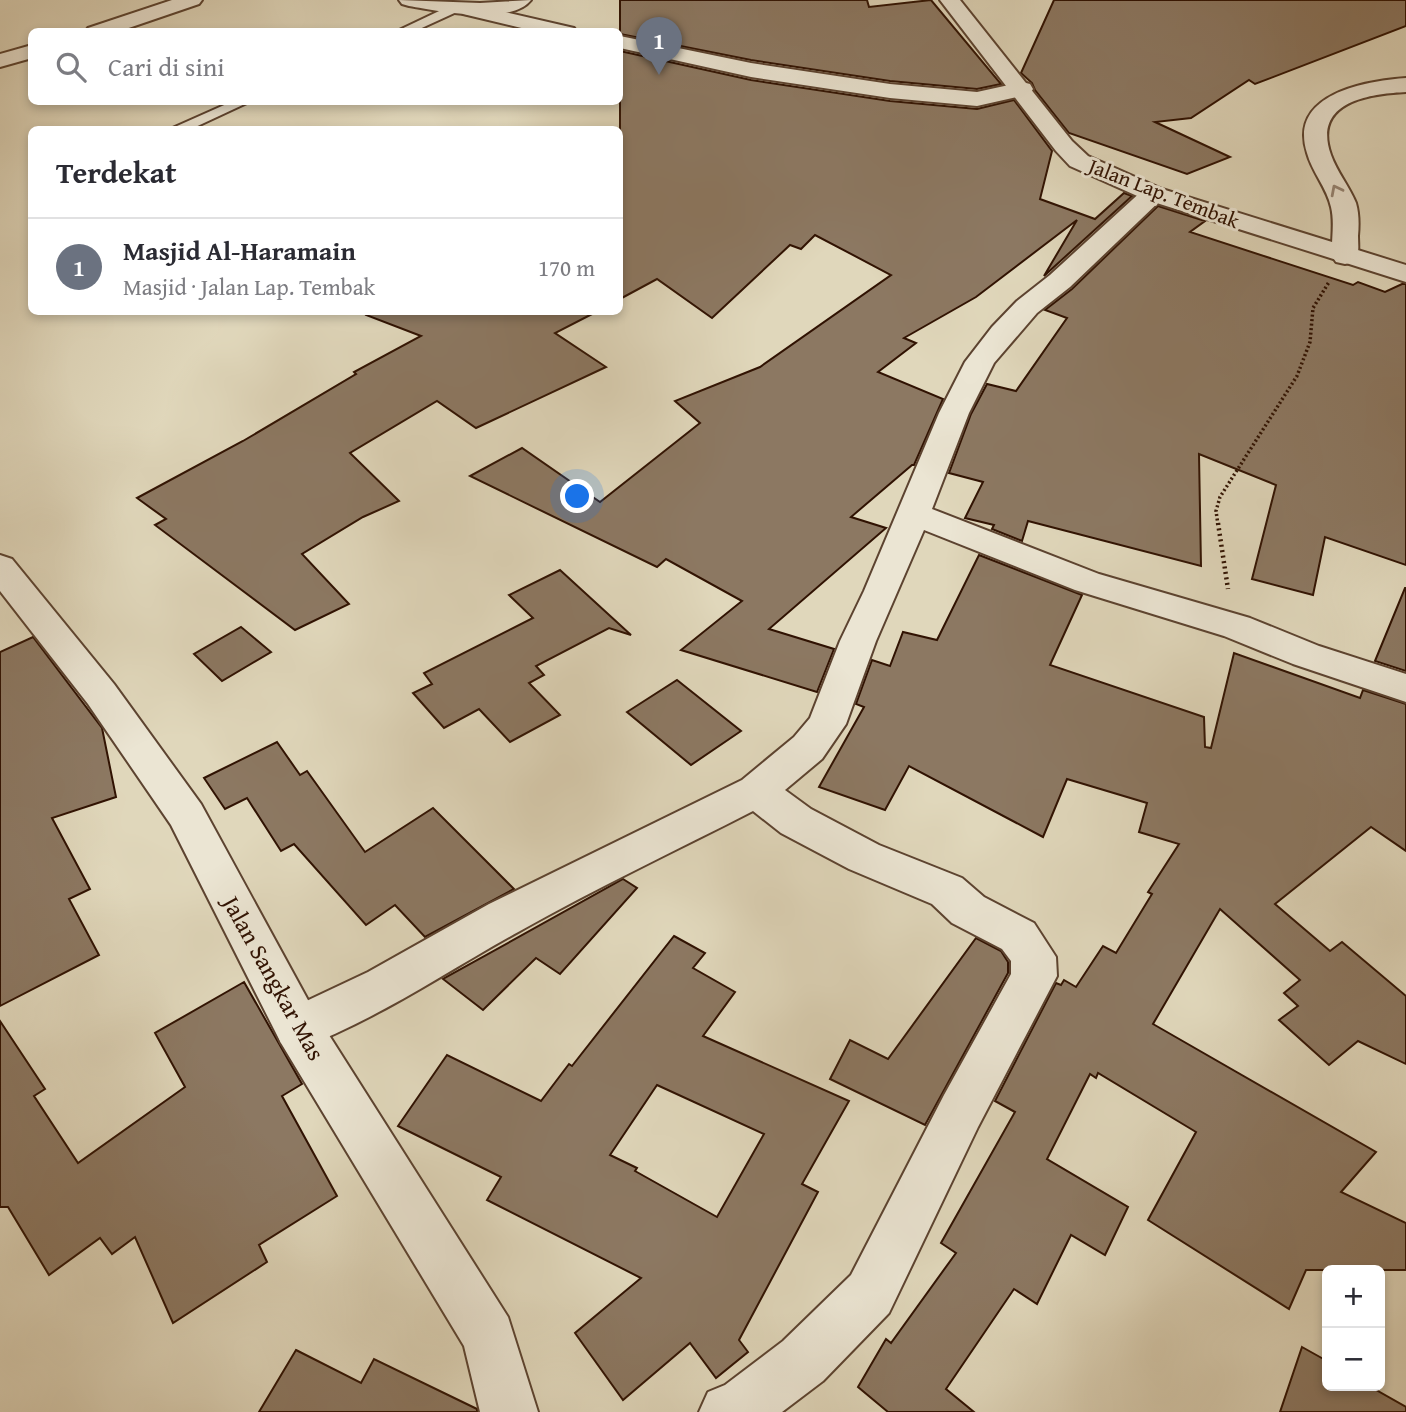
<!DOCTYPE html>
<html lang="id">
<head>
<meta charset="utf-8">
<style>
	body { margin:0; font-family:"Gentium Book Plus",serif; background:#f7f7f7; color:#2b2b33 }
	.controls { position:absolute; right:21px; bottom:21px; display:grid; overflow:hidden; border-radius:10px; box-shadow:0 4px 10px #0003 }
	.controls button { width:63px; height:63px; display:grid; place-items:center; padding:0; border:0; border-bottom:2px solid #e1e1e2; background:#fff; color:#2b2b33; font:35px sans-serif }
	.you { position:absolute; left:578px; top:497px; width:24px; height:24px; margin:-18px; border:5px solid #fff; border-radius:50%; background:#1a73e8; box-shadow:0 0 0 10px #1a73e833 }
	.badge { display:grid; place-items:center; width:46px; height:46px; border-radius:50%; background:#8f2418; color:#fff; font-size:23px; font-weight:700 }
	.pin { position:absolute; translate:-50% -58px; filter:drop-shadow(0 2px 4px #0008) }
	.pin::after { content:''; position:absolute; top:37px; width:24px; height:21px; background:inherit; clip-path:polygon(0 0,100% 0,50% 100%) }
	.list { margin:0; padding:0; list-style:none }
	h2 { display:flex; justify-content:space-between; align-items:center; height:91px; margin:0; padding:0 28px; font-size:30px }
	h2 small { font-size:23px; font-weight:400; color:#7c7c81 }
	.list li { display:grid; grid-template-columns:46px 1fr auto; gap:21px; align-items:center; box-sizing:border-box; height:98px; padding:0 28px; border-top:2px solid #e1e1e2 }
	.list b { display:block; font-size:26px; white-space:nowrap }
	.list p { margin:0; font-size:23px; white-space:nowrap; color:#7c7c81 }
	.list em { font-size:23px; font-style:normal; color:#7c7c81 }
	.icon { flex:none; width:38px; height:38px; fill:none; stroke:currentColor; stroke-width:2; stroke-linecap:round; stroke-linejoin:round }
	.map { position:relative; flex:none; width:1406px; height:1412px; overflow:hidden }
	.search { position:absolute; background:#fff; box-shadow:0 4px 10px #0003; left:28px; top:28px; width:595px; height:77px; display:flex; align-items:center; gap:18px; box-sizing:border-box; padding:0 24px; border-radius:10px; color:#7c7c81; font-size:26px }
	.panel { position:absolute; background:#fff; box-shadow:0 4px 10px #0003; left:28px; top:126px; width:595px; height:189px; border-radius:10px }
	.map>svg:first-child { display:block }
	.building { fill:#8c7862; stroke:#301202; stroke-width:2; fill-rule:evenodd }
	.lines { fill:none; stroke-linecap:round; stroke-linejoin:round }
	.service-casing { stroke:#5c4330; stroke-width:4 }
	.minor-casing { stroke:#5c4330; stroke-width:4 }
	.tertiary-casing { stroke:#5c4330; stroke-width:4 }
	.path-far1 { stroke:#301202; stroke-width:3.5; stroke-dasharray:2 2.5; stroke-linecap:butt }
	.path { stroke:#301202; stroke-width:4.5; stroke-dasharray:2 3.5; stroke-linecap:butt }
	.service { fill:#ebe5d3; fill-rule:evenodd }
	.minor { fill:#ebe5d3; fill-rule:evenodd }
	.tertiary { fill:#ebe5d3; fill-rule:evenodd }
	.oneway { stroke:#978675 }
	.labels { text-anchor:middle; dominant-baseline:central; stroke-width:6; stroke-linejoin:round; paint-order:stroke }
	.far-street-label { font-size:21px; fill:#301202; stroke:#ebe5d3 }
	.street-label { font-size:24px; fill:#301202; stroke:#ebe5d3 }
</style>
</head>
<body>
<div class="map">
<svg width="1406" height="1412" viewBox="0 0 1406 1412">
	<rect width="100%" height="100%" fill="#e0d7bb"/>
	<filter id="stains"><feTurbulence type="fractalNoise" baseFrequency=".00286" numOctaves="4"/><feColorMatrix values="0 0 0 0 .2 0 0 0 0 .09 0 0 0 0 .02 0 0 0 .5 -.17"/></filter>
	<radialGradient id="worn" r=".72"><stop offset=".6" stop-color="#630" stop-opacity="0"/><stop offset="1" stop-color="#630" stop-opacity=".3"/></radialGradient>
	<g class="building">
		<path d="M620,0H867L869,7L931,0L1001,84L977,89L890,81L751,60L620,34Z"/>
		<path d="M1054,0H1406V26L1255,84L1249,80L1191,118L1155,122L1230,157L1187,174L1069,133L1035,90L1032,83L1021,73Z"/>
		<path d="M620,51L751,80L890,101L977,109L1014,100L1052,151L1040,199L1095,219L1124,193L1132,196L1044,276L1077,220L976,297L904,338L916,343L878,372L943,399L914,465H912L851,517L886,528L769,629L834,649L817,692L681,650L742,601L666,559L657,567L470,476L522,448L600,502L700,423L675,401L760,367L891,275L815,235L801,249L790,245L712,318L657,279L620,299Z"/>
		<path d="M1158,206L1205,221L1190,232L1353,285L1358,282L1385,292L1402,284H1406V565L1325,537L1313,595L1252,579L1276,485L1199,454L1201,566L1028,521L1022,541L992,529L994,525L965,518L983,482L949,473L971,414L987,384L1016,391L1067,318L1045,310L1072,289Z"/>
		<path d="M367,312H596L555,333L606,367L476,428L437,401L350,453L399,501L363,517L302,554L349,604L295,630L155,525L166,519L137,498L243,441L356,374L354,372L421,336L366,315Z"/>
		<path d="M979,555L1082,595L1050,665L1204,717L1205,747L1211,748L1234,653L1360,698L1363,690L1406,704V851L1371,827L1275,904L1330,951L1342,942L1406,996V1064L1358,1041L1329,1065L1279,1020L1298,1006L1284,993L1300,980L1220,909L1153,1024L1376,1152L1341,1192L1406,1223V1270H1306L1289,1309L1148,1220L1196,1132L1098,1073L1096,1078L1090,1074L1047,1159L1128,1207L1105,1255L1071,1235L1037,1304L1014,1289L946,1389L974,1412H888L858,1387L886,1339L891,1343L956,1253L941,1243L1015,1112L995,1101L1056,983L1061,985L1064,980L1076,987L1103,946L1116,953L1152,894L1148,892L1179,844L1139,832L1147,803L1067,779L1043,837L909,766L885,810L819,787L864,707L856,704L872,660L890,666L903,632L937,640Z"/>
		<path d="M560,570L631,635L609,628L536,666L544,675L529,683L560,715L510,742L479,709L444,728L413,693L432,684L424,673L533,618L509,595Z"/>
		<path d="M1405,588H1406V671L1375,661Z"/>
		<path d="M241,627L271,652L222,681L194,654Z"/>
		<path d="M33,637L102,728L116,797L52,818L90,889L69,899L99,955L0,1006V652Z"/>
		<path d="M677,680L741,731L691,765L627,712Z"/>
		<path d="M277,742L300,775L307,771L365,852L433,808L514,889L425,937L395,905L366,925L294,844L281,851L247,798L225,809L204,778Z"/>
		<path d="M623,879L637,888L560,974L536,958L483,1010L443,979Z"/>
		<path d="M674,936L705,953L693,968L735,992L703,1036L849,1101L802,1184L818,1192L739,1340L748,1352L716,1378L690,1343L623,1400L575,1333L641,1278L487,1200L501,1177L398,1126L447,1055L541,1101L569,1064L572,1066ZM657,1085L764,1134L717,1217L635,1171L637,1168L610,1155Z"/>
		<path d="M976,938L1001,951L1008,962V973L925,1125L830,1079L850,1040L888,1059Z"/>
		<path d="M244,982L302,1084L282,1096L337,1196L259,1245L267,1262L173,1323L135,1237L112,1254L100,1238L49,1275L8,1207H0V1021L45,1089L34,1096L78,1163L185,1087L155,1033Z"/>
		<path d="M1302,1347L1327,1361V1386H1369L1406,1407V1412H1280Z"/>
		<path d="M296,1350L361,1383L374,1359L477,1409V1412H259Z"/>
	</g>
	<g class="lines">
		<g class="service-casing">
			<g id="service">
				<path d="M456,3L462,7L461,10L413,32H395Z"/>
				<path d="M231,102H249L189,130H168Z"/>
			</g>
		</g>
		<g class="minor-casing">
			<g id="minor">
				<path d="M470,4L574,28L577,32H538L463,14L460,10L463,6Z"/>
				<path d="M620,36L751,63L890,84L977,92L1022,82L1030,84L1033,89L1030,94L977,106L890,98L751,77L620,48Z"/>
				<path d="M1406,78V92C1368,94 1312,102 1331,155C1337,172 1349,186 1356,203C1359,213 1359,225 1358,236C1358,245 1360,254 1354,262L1345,264L1336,262L1332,256C1331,240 1335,223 1331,207C1327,188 1312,172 1307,153C1288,94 1365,81 1406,78Z"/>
				<path d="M1153,187L1162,189L1165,194L1162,199L1070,287L1037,313L994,363L969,413L932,509L1099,574L1250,618L1319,646L1406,674V702L1293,664L1224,636L1075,590L924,530L876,641L846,724L822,759L785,790L811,809L879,845L962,878L984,897L1034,923L1056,957L1057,976L978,1127L889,1313L823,1381L782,1412H699L708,1392L725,1385L783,1341L851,1275L944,1095L1011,974V961L1002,949L952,923L932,904L849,869L781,833L753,811C675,851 596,888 520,931C447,971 377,1020 298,1049L281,1043L275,1028L281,1013L368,972L489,904L742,780L794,737L810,718L840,641L864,591L939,413L965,362L992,327L1017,301L1050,275L1144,189Z"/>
			</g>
		</g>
		<g class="tertiary-casing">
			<g id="tertiary">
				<path d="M172,0H202L199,4L117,32H85L88,28Z"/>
				<path d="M399,0L480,3L531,0C511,26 437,11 409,6L402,4Z"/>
				<path d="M940,0H960L1072,141L1088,156L1162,189L1406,265V282L1144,199L1070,166L1056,151Z"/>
				<path d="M32,45V58L0,67V54Z"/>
				<path d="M0,555L12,559L114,684L201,804L315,1013L508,1317L538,1412H480L464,1346L281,1043L171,825L88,704L0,591Z"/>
			</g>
		</g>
		<path class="path-far1" d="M1218,525L1216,511L1220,497L1297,376L1310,342L1313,308L1329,282"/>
		<path class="path" d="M1218,523L1228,589"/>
		<use href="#service" class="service"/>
		<use href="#minor" class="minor"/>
		<use href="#tertiary" class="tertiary"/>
	</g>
	<defs><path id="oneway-chevron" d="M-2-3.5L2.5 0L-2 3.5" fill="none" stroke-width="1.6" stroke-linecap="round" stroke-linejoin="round" transform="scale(1.75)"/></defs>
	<use class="oneway" href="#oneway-chevron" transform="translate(1336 190) rotate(-117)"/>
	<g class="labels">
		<g class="far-street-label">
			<text transform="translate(1164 193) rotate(21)">Jalan Lap. Tembak</text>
		</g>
		<g class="street-label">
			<text transform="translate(274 978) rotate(61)">Jalan Sangkar Mas</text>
		</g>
	</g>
	<rect width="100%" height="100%" filter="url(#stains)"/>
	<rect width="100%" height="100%" fill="url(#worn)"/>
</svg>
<div class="controls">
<button>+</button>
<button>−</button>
</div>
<div class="you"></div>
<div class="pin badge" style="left:659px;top:75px;background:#6b7280">1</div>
<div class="search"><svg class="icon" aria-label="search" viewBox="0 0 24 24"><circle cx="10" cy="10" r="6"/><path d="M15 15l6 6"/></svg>Cari di sini</div>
<section class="panel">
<h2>Terdekat<small></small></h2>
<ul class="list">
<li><span class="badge" style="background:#6b7280">1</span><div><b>Masjid Al-Haramain</b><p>Masjid · Jalan Lap. Tembak</p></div><em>170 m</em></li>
</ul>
</section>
</div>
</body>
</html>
